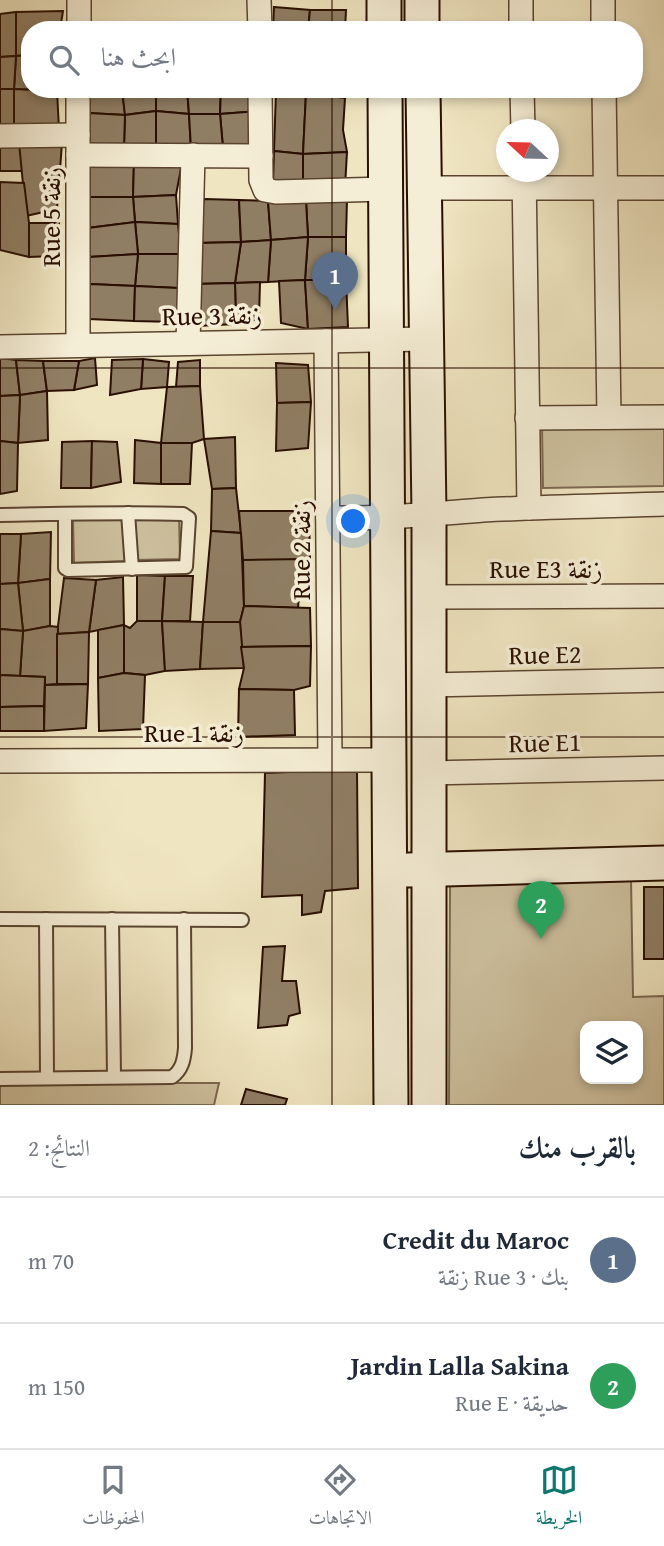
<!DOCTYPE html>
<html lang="ar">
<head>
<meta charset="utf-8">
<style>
	body { margin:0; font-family:"Gentium Book Plus",Amiri,serif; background:#f2f2f3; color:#1f2937; direction:rtl }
	.controls { position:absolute; right:21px; bottom:21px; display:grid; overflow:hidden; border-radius:14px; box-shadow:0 4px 10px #0003 }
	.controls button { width:63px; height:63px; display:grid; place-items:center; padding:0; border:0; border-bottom:2px solid #e0e1e3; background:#fff; color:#1f2937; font:35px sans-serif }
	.compass { position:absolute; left:496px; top:119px; width:63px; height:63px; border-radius:50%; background:#fff; box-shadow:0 4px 10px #0003; rotate:292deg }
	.you { position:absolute; left:354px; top:522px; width:24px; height:24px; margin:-18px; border:5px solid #fff; border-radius:50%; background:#1a73e8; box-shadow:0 0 0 10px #1a73e833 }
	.badge { display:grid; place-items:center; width:46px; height:46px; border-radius:50%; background:#0f766e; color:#fff; font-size:23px; font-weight:700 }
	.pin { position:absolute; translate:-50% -58px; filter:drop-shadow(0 2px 4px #0008) }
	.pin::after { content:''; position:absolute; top:37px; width:24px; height:21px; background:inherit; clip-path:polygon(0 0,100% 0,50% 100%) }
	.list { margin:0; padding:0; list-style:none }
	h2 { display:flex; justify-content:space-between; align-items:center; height:91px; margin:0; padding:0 28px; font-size:30px }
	h2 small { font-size:23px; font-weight:400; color:#747a83 }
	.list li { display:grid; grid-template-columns:46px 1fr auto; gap:21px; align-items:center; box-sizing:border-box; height:126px; padding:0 28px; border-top:2px solid #e0e1e3 }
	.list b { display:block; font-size:26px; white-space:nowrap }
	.list p { margin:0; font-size:23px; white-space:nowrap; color:#747a83 }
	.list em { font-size:23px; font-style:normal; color:#747a83 }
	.icon { flex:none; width:38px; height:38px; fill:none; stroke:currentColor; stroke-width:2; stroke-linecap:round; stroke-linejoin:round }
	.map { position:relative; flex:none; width:664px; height:1105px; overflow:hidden; direction:ltr }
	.search { position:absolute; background:#fff; box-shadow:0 4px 10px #0003; left:21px; right:21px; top:21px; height:77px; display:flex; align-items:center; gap:18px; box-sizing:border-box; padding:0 24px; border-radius:28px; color:#747a83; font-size:26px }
	.sheet { height:343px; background:#fff }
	nav { display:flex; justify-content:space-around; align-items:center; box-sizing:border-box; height:98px; border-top:2px solid #e0e1e3; background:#fff; font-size:19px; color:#747a83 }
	nav a { display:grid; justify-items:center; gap:4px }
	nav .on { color:#0f766e }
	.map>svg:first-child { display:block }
	.green { fill:#cec19f; stroke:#7c6850; stroke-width:2; fill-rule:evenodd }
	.building { fill:#907e64; stroke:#2a0f00; stroke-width:2 }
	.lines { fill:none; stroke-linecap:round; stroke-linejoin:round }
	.lane-casing { stroke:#5b4430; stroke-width:16 }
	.street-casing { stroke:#5b4430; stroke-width:26 }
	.secondary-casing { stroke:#2a0f00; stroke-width:37 }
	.lane { stroke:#f5eed6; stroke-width:12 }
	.street { stroke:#f5eed6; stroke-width:23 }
	.secondary { stroke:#f5eed6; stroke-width:33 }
	.grid { fill:none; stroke:#2a0f00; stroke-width:2; stroke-opacity:0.55 }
	.labels { text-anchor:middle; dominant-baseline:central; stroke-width:7; stroke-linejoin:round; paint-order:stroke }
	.street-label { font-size:26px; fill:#2a0f00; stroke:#f5eed6 }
</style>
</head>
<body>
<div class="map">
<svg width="664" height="1105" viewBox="0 0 664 1105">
	<rect width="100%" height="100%" fill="#efe5c0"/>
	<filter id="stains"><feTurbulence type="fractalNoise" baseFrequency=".00286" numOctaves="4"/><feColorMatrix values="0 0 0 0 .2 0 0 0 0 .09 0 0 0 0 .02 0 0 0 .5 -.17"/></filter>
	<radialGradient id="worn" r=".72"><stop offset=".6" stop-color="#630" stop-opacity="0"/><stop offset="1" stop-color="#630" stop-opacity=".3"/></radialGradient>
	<g class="green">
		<path d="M664,423V486L543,488L542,425Z"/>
		<path d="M179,516L180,559L135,560L134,517Z"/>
		<path d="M124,518L126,561L74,563L73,519Z"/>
		<path d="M631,879L633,997L664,996V1105H449L450,882ZM585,1026H638V1079H585Z"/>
		<path d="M0,1083H219L214,1105H0Z"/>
	</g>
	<g class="building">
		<path d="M274,7L310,10L308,30H273Z"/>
		<path d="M310,10H346L345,30H308Z"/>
		<path d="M63,11L60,30H30V55L16,56V12Z"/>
		<path d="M16,12V56L0,57V14Z"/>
		<path d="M30,55V89L57,91L14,89L16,56Z"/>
		<path d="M16,56L14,89H0V57Z"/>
		<rect x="0" y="89" width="14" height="39"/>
		<path d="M14,89L57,91L59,129L14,128Z"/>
		<path d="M88,89H122L125,115L88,113Z"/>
		<path d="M122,89H156V111L125,115Z"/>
		<path d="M156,89H187L189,114L156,111Z"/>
		<path d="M187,89H221L220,114H189Z"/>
		<path d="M221,89H256L258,111L220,114Z"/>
		<path d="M275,89H306V93L276,91Z"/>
		<path d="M306,89H345V98L306,93Z"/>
		<path d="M276,91L306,93L303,154L274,151Z"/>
		<path d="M306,93L345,98L343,130L347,152L303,154Z"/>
		<path d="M156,111V145H124L125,115Z"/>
		<path d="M156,111L189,114L191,149L156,145Z"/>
		<path d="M258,111L256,149L223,148L220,114Z"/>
		<path d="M88,113L125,115L124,145L89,147Z"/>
		<path d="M189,114H220L223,148L191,149Z"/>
		<path d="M0,141L19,142L23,171H0Z"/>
		<path d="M19,142L62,143L57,209L26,216Z"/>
		<path d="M274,151L303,154V186L273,183Z"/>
		<path d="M347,152L345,187L303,186V154Z"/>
		<path d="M134,161L133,197H87V165Z"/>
		<path d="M134,161L182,163L176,195L133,197Z"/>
		<path d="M0,182L24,183L29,223V257L0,250Z"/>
		<path d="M176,195L178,224L135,222L133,197Z"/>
		<path d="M87,197H133L135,222L88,228Z"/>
		<path d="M204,199L239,200L241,242L198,243Z"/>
		<path d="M347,199L346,237H308L306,201Z"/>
		<path d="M239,200L268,201L271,240L241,242Z"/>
		<path d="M268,201H306L308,237L271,240Z"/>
		<path d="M135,222L178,224L181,254H138Z"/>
		<path d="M135,222L138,254L89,257L88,228Z"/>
		<path d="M29,223H59L55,256L29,257Z"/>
		<path d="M308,237H346V280H305Z"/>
		<path d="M308,237L305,280L268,282L271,240Z"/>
		<path d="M271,240L268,282L235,283L241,242Z"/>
		<path d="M241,242L235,283L196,284L198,243Z"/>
		<path d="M138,254H181L178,288L135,286Z"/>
		<path d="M138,254L135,286L89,284V257Z"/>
		<path d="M305,280L308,329L281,323L279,281Z"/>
		<path d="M305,280H346L348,327L308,329Z"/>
		<path d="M260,282L259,319L236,324L235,283Z"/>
		<path d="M235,283L236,324L197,326L196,284Z"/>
		<path d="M89,284L135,286L134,321L89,319Z"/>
		<path d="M135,286L178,288V322L134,321Z"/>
		<path d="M0,358L16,360L20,395L0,396Z"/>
		<path d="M95,358L97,385L74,390L79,361Z"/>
		<path d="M143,359L169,362L167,387L141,389Z"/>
		<path d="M143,359L141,389L110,395L112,360Z"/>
		<path d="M16,360L43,361L47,391L20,395Z"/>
		<path d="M200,360V386L176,387L178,362Z"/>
		<path d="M43,361H79L74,390L47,391Z"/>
		<path d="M276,363L308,365L311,402L277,403Z"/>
		<path d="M200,386L204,439L192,443H161L167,387Z"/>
		<path d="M47,391L48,440L18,443L20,395Z"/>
		<path d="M20,395L18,443L0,441V396Z"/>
		<path d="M311,402L308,448L276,451L277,403Z"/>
		<path d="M235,437L236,488L212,489L204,439Z"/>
		<path d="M135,440L161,443V484L134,483Z"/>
		<path d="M0,441L18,443L17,491L0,494Z"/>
		<path d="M92,441L91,488H61L62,442Z"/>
		<path d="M92,441L117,442L121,482L91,488Z"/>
		<path d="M161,443H192L190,484H161Z"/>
		<path d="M236,488L241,533L211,531L212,489Z"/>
		<path d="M239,511H309L310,560H243Z"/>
		<path d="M211,531L241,533L244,606L240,622H203Z"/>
		<path d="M51,532L50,579L18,583L21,534Z"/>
		<path d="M0,534H21L18,583L0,584Z"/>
		<path d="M302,559L298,608L244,606L243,560Z"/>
		<path d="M137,575L165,576L162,621H137Z"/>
		<path d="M165,576H193L190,621H162Z"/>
		<path d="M123,577L124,625L89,632L96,580Z"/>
		<path d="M64,578L96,580L89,632L57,634Z"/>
		<path d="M50,579V626L23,631L18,583Z"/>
		<path d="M18,583L23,631L0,629V584Z"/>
		<path d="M244,606L310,608L311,646L241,647L240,622Z"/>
		<path d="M137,621H162L165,671L145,675L124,673V625L130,628Z"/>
		<path d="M162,621L203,622L200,669L165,671Z"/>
		<path d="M203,622H240L244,668L200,669Z"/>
		<path d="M124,625V673L98,678V630Z"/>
		<path d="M50,626L58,627L57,684L45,685V677L20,676L23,631Z"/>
		<path d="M0,629L23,631L20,676L0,675Z"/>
		<path d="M89,632L88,684H57V634Z"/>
		<path d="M311,646L310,686L294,690L239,689L244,668L241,647Z"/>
		<path d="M124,673L145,675L143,729L99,731L98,678Z"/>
		<path d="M0,675L45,677L44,706L0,707Z"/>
		<path d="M88,684L86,728L44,731L45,685Z"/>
		<path d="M239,689L294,690L295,735L238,737Z"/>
		<path d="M44,706V731H0V707Z"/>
		<path d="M357,769L358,888L325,891L321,912L302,915V895L262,897L265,773Z"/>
		<rect x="644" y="887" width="20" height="72"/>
		<path d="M285,946L282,981H296L300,1013L289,1016L287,1025L258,1028L263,947Z"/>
		<path d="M246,1089L287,1099L285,1105H241Z"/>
	</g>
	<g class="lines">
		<g class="lane-casing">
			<g id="lane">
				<path d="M128,513L132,569"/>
				<path d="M0,515C61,514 122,512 183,514L189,518L186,567L68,570L65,568V514"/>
				<path d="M0,919L242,920"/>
				<path d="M46,919L47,1078"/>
				<path d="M112,919L114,1077"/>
				<path d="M0,1079L172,1077C182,1070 184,1060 185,1048L184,919"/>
			</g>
		</g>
		<g class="street-casing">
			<g id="street">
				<path d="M259,0L260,30"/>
				<path d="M521,0V30"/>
				<path d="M603,0V30"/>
				<path d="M79,30V0"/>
				<path d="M260,89L261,180L265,190L276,192L385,189"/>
				<path d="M522,89L523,130"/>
				<path d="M604,89L609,417"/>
				<path d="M0,136L78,135"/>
				<path d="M78,155L261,156"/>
				<path d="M524,172L529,508"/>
				<path d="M424,188H664"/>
				<path d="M326,341L330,758"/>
				<path d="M188,343L193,155"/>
				<path d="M78,345V89"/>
				<path d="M0,347L426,339"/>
				<path d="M527,418L664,417"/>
				<path d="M328,518C382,519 430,514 483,510C543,507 604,506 664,504"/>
				<path d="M429,597L664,596"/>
				<path d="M428,685L664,680"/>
				<path d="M0,761L387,760"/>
				<path d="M427,773L664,768"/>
			</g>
		</g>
		<g class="secondary-casing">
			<g id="secondary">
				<path d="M384,0V30"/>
				<path d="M422,0V30"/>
				<path d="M385,89L391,1105"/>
				<path d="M423,89L429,514V1105"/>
				<path d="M408,870L664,863"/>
			</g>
		</g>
		<use href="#lane" class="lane"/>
		<use href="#street" class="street"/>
		<use href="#secondary" class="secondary"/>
	</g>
	<path class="grid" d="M332,0V30M332,89V1105M0,368H664M0,737H664"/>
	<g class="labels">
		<g class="street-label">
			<text transform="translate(50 217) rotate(-90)">Rue 5 زنقة</text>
			<text transform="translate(212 315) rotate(-1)">Rue 3 زنقة</text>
			<text transform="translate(300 550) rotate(-90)">Rue 2 زنقة</text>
			<text x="546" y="568">Rue E3 زنقة</text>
			<text transform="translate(545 654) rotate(-1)">Rue E2</text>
			<text x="194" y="732">Rue 1 زنقة</text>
			<text transform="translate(545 742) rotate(-1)">Rue E1</text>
		</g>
	</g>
	<rect width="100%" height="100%" filter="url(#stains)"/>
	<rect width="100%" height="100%" fill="url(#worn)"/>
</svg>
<div class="controls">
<button><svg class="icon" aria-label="layers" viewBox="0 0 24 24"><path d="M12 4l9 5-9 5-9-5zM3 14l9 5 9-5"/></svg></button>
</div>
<svg class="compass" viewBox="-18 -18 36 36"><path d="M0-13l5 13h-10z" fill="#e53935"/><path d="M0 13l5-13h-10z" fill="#747a83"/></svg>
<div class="you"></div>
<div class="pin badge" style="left:335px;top:310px;background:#5c6f8a">1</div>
<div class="pin badge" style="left:541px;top:939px;background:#2e9e5b">2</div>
<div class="search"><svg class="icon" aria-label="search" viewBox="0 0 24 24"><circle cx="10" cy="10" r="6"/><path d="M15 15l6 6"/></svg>ابحث هنا</div>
</div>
<section class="sheet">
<h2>بالقرب منك<small>النتائج: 2</small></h2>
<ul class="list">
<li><span class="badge" style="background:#5c6f8a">1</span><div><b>Credit du Maroc</b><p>بنك · Rue 3 زنقة</p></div><em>70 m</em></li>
<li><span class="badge" style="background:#2e9e5b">2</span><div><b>Jardin Lalla Sakina</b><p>حديقة · Rue E</p></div><em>150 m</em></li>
</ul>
</section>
<nav>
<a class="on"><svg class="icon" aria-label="map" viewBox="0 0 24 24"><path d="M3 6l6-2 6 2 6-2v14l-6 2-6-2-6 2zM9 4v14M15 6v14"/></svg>الخريطة</a>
<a><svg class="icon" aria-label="directions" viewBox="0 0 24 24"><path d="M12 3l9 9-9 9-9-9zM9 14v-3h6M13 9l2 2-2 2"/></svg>الاتجاهات</a>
<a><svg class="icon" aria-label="saved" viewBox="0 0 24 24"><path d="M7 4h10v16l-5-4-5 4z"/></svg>المحفوظات</a>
</nav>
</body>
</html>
